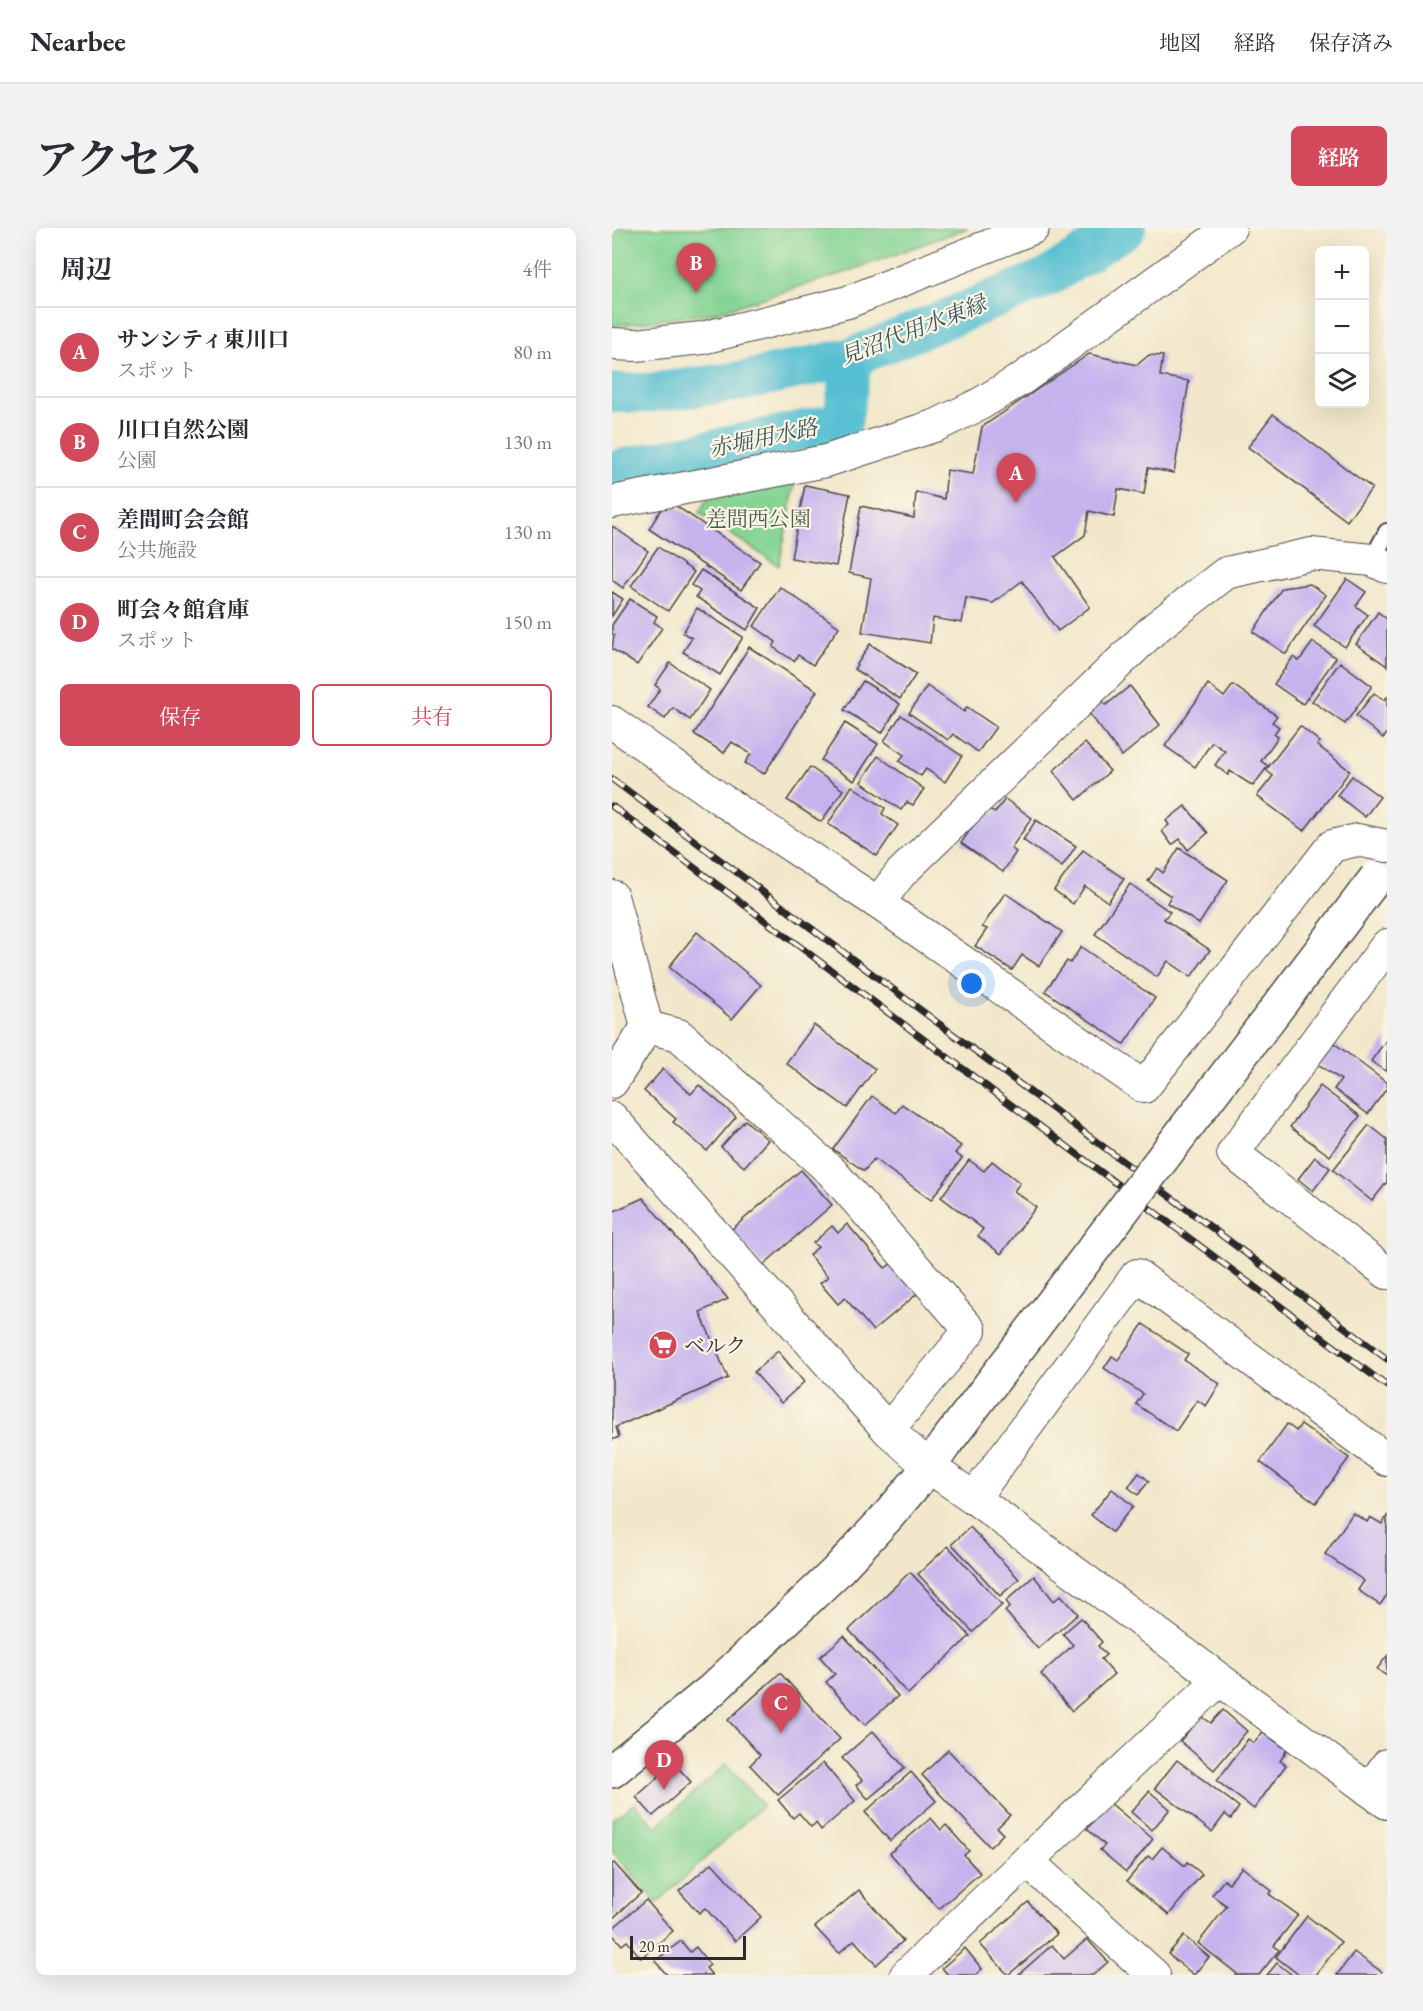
<!DOCTYPE html>
<html lang="ja">
<head>
<meta charset="utf-8">
<style>
	body { margin:0; font-family:"EB Garamond","Noto Serif JP",serif; background:#f2f2f3; color:#2b2b33 }
	.controls { position:absolute; right:18px; top:18px; display:grid; overflow:hidden; border-radius:9px; box-shadow:0 6px 24px #0002 }
	.controls button { width:54px; height:54px; display:grid; place-items:center; padding:0; border:0; border-bottom:2px solid #e1e1e2; background:#fff; color:#2b2b33; font:30px sans-serif }
	.scale { position:absolute; left:18px; bottom:15px; width:116px; box-sizing:border-box; padding-left:6px; border:3px solid #2b2b2b; border-top:0; font-size:16px; line-height:21px; white-space:nowrap; color:#2b2b2b; -webkit-text-stroke:4px #fcf5e5; paint-order:stroke }
	.you { position:absolute; left:360px; top:756px; width:21px; height:21px; margin:-15px; border:4px solid #fff; border-radius:50%; background:#1a73e8; box-shadow:0 0 0 9px #1a73e833 }
	.badge { display:grid; place-items:center; width:39px; height:39px; border-radius:50%; background:#d1495b; color:#fff; font-size:20px; font-weight:700 }
	.pin { position:absolute; translate:-50% -50px; filter:drop-shadow(0 2px 3px #0008) }
	.pin::after { content:''; position:absolute; top:32px; width:21px; height:18px; background:inherit; clip-path:polygon(0 0,100% 0,50% 100%) }
	.list { margin:0; padding:0; list-style:none }
	h2 { display:flex; justify-content:space-between; align-items:center; height:78px; margin:0; padding:0 24px; font-size:26px }
	h2 small { font-size:20px; font-weight:400; color:#7c7c81 }
	.list li { display:grid; grid-template-columns:39px 1fr auto; gap:18px; align-items:center; box-sizing:border-box; height:90px; padding:0 24px; border-top:2px solid #e1e1e2 }
	.list b { display:block; font-size:22px; white-space:nowrap }
	.list p { margin:0; font-size:20px; white-space:nowrap; color:#7c7c81 }
	.list em { font-size:20px; font-style:normal; color:#7c7c81 }
	.actions { display:flex; gap:12px; padding:18px 24px }
	.actions a { flex:1; padding:14px 0; border:2px solid #d1495b; border-radius:9px; text-align:center; font-size:21px; color:#d1495b }
	.actions .main { background:#d1495b; color:#fff }
	.icon { flex:none; width:33px; height:33px; fill:none; stroke:currentColor; stroke-width:2; stroke-linecap:round; stroke-linejoin:round }
	.map { position:relative; flex:none; width:775px; height:1747px; overflow:hidden; border-radius:9px }
	header { display:flex; align-items:center; gap:36px; box-sizing:border-box; height:84px; padding:0 30px; background:#fff; border-bottom:2px solid #e1e1e2 }
	header strong { font-size:28px }
	nav { display:flex; gap:33px; margin-inline-start:auto; font-size:21px }
	.intro { display:flex; align-items:center; justify-content:space-between; box-sizing:border-box; height:144px; padding:0 36px }
	h1 { margin:0; font-size:42px }
	.button { padding:15px 27px; border-radius:9px; background:#d1495b; color:#fff; font-size:21px; font-weight:700 }
	main { display:flex; gap:36px; padding:0 36px }
	aside { flex:1; background:#fff; border-radius:9px; box-shadow:0 6px 24px #0002 }
	.map>svg:first-child { display:block }
	.green { fill:#85d494; stroke:#588060; stroke-width:1.5 }
	.lines { fill:none; stroke-linecap:round; stroke-linejoin:round }
	.canal { stroke:#55bfd1; stroke-width:40 }
	.building { fill:#c5b3ee }
	.lane-casing { stroke:#494743; stroke-width:20 }
	.street-casing { stroke:#494743; stroke-width:34 }
	.secondary-casing { stroke:#494743; stroke-width:36 }
	.lane { stroke:#fff; stroke-width:16 }
	.street { stroke:#fff; stroke-width:32 }
	.secondary { stroke:#fff; stroke-width:33 }
	.rail-casing { stroke:#2b2b2b; stroke-width:7 }
	.rail { stroke:#fcf5e5; stroke-width:4.5; stroke-dasharray:14; stroke-linecap:butt }
	.secondary-bridge-casing { stroke:#494743; stroke-width:36; stroke-linecap:butt }
	.secondary-bridge { stroke:#fff; stroke-width:33 }
	.labels { text-anchor:middle; dominant-baseline:central; stroke-width:4.5; stroke-linejoin:round; paint-order:stroke }
	.park-label { font-size:21px; fill:#465e4a; stroke:#fcf5e5 }
	.poi-label { font-size:21px; fill:#2b2b2b; stroke:#fcf5e5; text-anchor:start }
	.water-label { font-size:22px; font-style:italic; fill:#38575d; stroke:#fcf5e5 }
</style>
</head>
<body>
<header>
<strong>Nearbee</strong>
<nav><a>地図</a><a>経路</a><a>保存済み</a></nav>
</header>
<div class="intro"><h1>アクセス</h1><a class="button">経路</a></div>
<main>
<aside>
<h2>周辺<small>4件</small></h2>
<ul class="list">
<li><span class="badge">A</span><div><b>サンシティ東川口</b><p>スポット</p></div><em>80 m</em></li>
<li><span class="badge">B</span><div><b>川口自然公園</b><p>公園</p></div><em>130 m</em></li>
<li><span class="badge">C</span><div><b>差間町会会館</b><p>公共施設</p></div><em>130 m</em></li>
<li><span class="badge">D</span><div><b>町会々館倉庫</b><p>スポット</p></div><em>150 m</em></li>
</ul>
<div class="actions"><a class="main">保存</a><a>共有</a></div>
</aside>
<div class="map">
<svg width="775" height="1747" viewBox="0 0 775 1747">
	<rect width="100%" height="100%" fill="#fcf5e5"/>
	<filter id="ink" filterUnits="userSpaceOnUse"><feTurbulence type="fractalNoise" baseFrequency=".0167" numOctaves="2"/><feDisplacementMap in="SourceGraphic" scale="12" xChannelSelector="R" yChannelSelector="G"/><feConvolveMatrix kernelMatrix="1 2 1 2 8 2 1 2 1" color-interpolation-filters="sRGB"/></filter>
	<filter id="wash" filterUnits="userSpaceOnUse"><feTurbulence type="fractalNoise" baseFrequency=".008" numOctaves="4" result="noise"/><feDisplacementMap in="SourceGraphic" scale="24" xChannelSelector="R" yChannelSelector="G"/><feGaussianBlur stdDeviation="1.35" result="paint"/><feColorMatrix in="noise" values="0 0 0 0 0 0 0 0 0 0 0 0 0 0 0 0 0 1.4 0 .05"/><feComposite in="paint" operator="in"/></filter>
	<g filter="url(#wash)">
		<rect width="100%" height="100%" fill="#f2e7ca"/>
		<g class="green">
			<path d="M0,0H356L232,45L102,85L0,98Z"/>
			<path d="M183,255L167,338L87,285L95,271Z"/>
			<path d="M114,1536L151,1577L45,1675L0,1623V1592L23,1575L44,1599Z"/>
		</g>
		<g class="lines">
			<g class="canal">
				<path d="M0,165H36L131,153L241,129L436,49L514,0"/>
				<path d="M7,241L230,194L241,129"/>
			</g>
		</g>
		<g id="blocks">
			<g class="building">
				<path d="M477,126L525,137L537,127L551,128L548,148L577,153L562,245L536,240L532,266L506,261L502,289L477,283L473,307L443,329L478,379L446,403L410,353L381,375L354,370L350,395L321,390L318,415L250,404L259,350L237,345L249,278L302,290L304,264L332,271L335,242L361,246L370,199Z"/>
				<path d="M661,186L760,260L735,293L636,219Z"/>
				<path d="M193,257L238,266L224,338L179,330Z"/>
				<path d="M55,272L148,334L129,362L37,301Z"/>
				<path d="M0,298L36,323L11,360L0,352Z"/>
				<path d="M46,319L82,344L56,383L19,358Z"/>
				<path d="M89,342L148,380L135,402L84,369L88,363L79,357Z"/>
				<path d="M735,351L754,364L744,378L756,387L733,419L702,398Z"/>
				<path d="M698,356L714,367L674,426L641,404L670,360Z"/>
				<path d="M168,359L227,399L201,437L186,427L182,433L161,419L164,414L142,398Z"/>
				<path d="M0,364L11,371L0,388Z"/>
				<path d="M18,371L45,388L42,394L50,400L25,437L0,421L2,407L0,406V397Z"/>
				<path d="M85,380L131,409L108,447L71,424L80,410L71,405Z"/>
				<path d="M766,384L775,391V438L744,416Z"/>
				<path d="M701,414L724,430L691,476L662,456L681,429L687,433Z"/>
				<path d="M258,416L304,446L288,471L242,441Z"/>
				<path d="M137,419L205,463L152,546L133,535L139,526L120,514L112,525L82,506Z"/>
				<path d="M728,434L760,458L733,496L700,473Z"/>
				<path d="M58,435L98,462L78,492L61,480L53,491L36,479L48,461L43,457Z"/>
				<path d="M251,453L288,476L270,505L232,482Z"/>
				<path d="M596,456L612,469L621,457L665,488L660,494L667,499L662,506L666,509L649,533L656,538L641,558L618,543L616,547L603,537L613,523L600,514L583,539L553,518Z"/>
				<path d="M315,458L352,484L355,479L384,499L366,524L341,506L336,512L297,485Z"/>
				<path d="M518,458L548,497L510,528L476,484L490,473L494,477Z"/>
				<path d="M762,465L772,472L775,469V506L771,510L744,488Z"/>
				<path d="M289,487L350,528L333,554L314,541L309,548L287,533L292,527L272,513Z"/>
				<path d="M233,495L266,516L242,553L209,532Z"/>
				<path d="M688,498L708,514L705,517L738,543L692,603L645,568L661,548L654,542Z"/>
				<path d="M473,515L498,543L465,572L441,543Z"/>
				<path d="M266,528L312,561L301,577L295,574L289,582L249,554Z"/>
				<path d="M198,539L231,562L209,594L175,572Z"/>
				<path d="M740,548L768,569L753,589L725,567Z"/>
				<path d="M240,558L273,580L270,586L286,597L265,628L216,596Z"/>
				<path d="M393,571L420,590L399,620L404,624L391,644L349,615L374,579L383,585Z"/>
				<path d="M573,578L596,605L576,622L568,611L560,617L550,603L557,597L554,593Z"/>
				<path d="M424,592L464,618L450,639L411,612Z"/>
				<path d="M567,620L616,652L587,696L555,675L559,668L536,653L545,640L551,645Z"/>
				<path d="M471,622L512,651L496,674L473,658L461,676L442,662Z"/>
				<path d="M518,656L558,684L552,691L598,722L579,749L556,733L545,749L483,706Z"/>
				<path d="M393,665L450,704L427,738L410,727L400,742L363,718L375,701L370,699Z"/>
				<path d="M85,704L149,757L120,791L57,739Z"/>
				<path d="M469,719L543,770L512,816L433,763L455,733L458,735Z"/>
				<path d="M202,797L263,841L235,880L174,835Z"/>
				<path d="M775,811V844L759,833Z"/>
				<path d="M722,815L775,855V860L756,886L722,861L729,852L706,836Z"/>
				<path d="M51,841L79,866L87,857L124,889L95,923L61,894L64,891L32,863Z"/>
				<path d="M708,858L748,888L718,928L678,899Z"/>
				<path d="M260,868L284,885L290,876L349,918L343,925L350,930L319,972L262,931L252,943L221,921Z"/>
				<path d="M133,892L156,912L132,939L109,919Z"/>
				<path d="M757,897L775,911V954L760,973L721,942Z"/>
				<path d="M703,929L718,940L701,963L686,951Z"/>
				<path d="M357,932L372,943L380,933L408,955L402,963L424,979L389,1026L366,1008L371,1001L329,969Z"/>
				<path d="M189,942L220,977L150,1038L119,1002Z"/>
				<path d="M31,970L116,1071L88,1084L116,1150L4,1199L7,1209L0,1212V984Z"/>
				<path d="M235,996L273,1040L279,1036L305,1066L261,1103L233,1070L226,1076L208,1055L216,1049L197,1027L206,1019L201,1015L220,998L226,1005Z"/>
				<path d="M531,1096L576,1126L572,1132L608,1156L594,1178L585,1172L564,1203L524,1176L531,1166L492,1140L500,1128L506,1132Z"/>
				<path d="M166,1123L192,1154L169,1175L142,1144Z"/>
				<path d="M675,1196L684,1203L689,1196L737,1230L704,1275L648,1234Z"/>
				<path d="M527,1245L537,1253L526,1267L516,1259Z"/>
				<path d="M500,1261L521,1278L500,1304L479,1287Z"/>
				<path d="M741,1285L755,1294L758,1289L770,1296L775,1288V1367L768,1377L746,1362L752,1353L713,1326Z"/>
				<path d="M358,1299L407,1351L388,1368L340,1316Z"/>
				<path d="M336,1318L390,1377L361,1404L306,1346Z"/>
				<path d="M298,1344L358,1408L296,1466L237,1402Z"/>
				<path d="M422,1348L442,1373L449,1367L466,1386L426,1421L393,1383L398,1379L394,1373Z"/>
				<path d="M469,1390L490,1414L486,1418L494,1427L489,1431L502,1446L460,1483L429,1446L461,1417L451,1406Z"/>
				<path d="M232,1408L286,1468L253,1497L214,1454L223,1446L208,1429Z"/>
				<path d="M775,1428V1448L765,1441Z"/>
				<path d="M168,1445L228,1511L166,1567L138,1537L148,1527L116,1492Z"/>
				<path d="M611,1482L635,1503L602,1542L568,1513L589,1488L599,1495Z"/>
				<path d="M261,1503L293,1540L256,1571L244,1557L250,1552L230,1530Z"/>
				<path d="M651,1504L675,1522L668,1533L674,1537L642,1581L605,1553L636,1511L642,1515Z"/>
				<path d="M336,1522L398,1587L385,1600L391,1606L378,1619L310,1547Z"/>
				<path d="M565,1532L627,1579L619,1591L613,1586L600,1604L543,1560Z"/>
				<path d="M62,1535L79,1554L41,1588L24,1569Z"/>
				<path d="M211,1535L243,1573L209,1602L204,1595L199,1599L187,1585L181,1590L166,1572Z"/>
				<path d="M299,1544L324,1573L278,1613L253,1584Z"/>
				<path d="M537,1563L558,1581L540,1602L519,1584Z"/>
				<path d="M497,1574L541,1611L514,1644L488,1622L493,1617L475,1601Z"/>
				<path d="M319,1590L329,1602L334,1597L357,1623L352,1627L368,1645L327,1681L278,1625Z"/>
				<path d="M550,1619L573,1638L575,1634L590,1646L557,1687L515,1653L536,1628L540,1631Z"/>
				<path d="M2,1635L29,1665L0,1691V1636Z"/>
				<path d="M100,1635L149,1689L123,1713L93,1680L87,1685L67,1663Z"/>
				<path d="M630,1639L660,1663L657,1666L686,1687L662,1718L667,1722L647,1747H623L624,1745L586,1715L615,1678L600,1667L612,1652L617,1655Z"/>
				<path d="M247,1662L291,1713L264,1737L242,1712L227,1725L203,1699Z"/>
				<path d="M34,1672L61,1703L29,1730L15,1713L10,1717L0,1706V1701Z"/>
				<path d="M416,1674L445,1706L396,1747L368,1716Z"/>
				<path d="M695,1688L729,1714L704,1747H687L664,1729Z"/>
				<path d="M572,1708L597,1729L582,1747L556,1726Z"/>
				<path d="M475,1711L496,1734L481,1747H406L440,1717L452,1731Z"/>
				<path d="M69,1713L78,1724L84,1719L98,1737L94,1740L100,1747H55L43,1733Z"/>
				<path d="M353,1720L370,1741L363,1747H336L330,1740Z"/>
				<path d="M742,1724L774,1747H725Z"/>
				<path d="M665,1735L680,1747H655Z"/>
			</g>
		</g>
	</g>
	<g filter="url(#ink)">
		<use href="#blocks" fill-opacity="0" stroke="#494743" stroke-width="1.5"/>
		<g class="lines">
			<g class="lane-casing">
				<path id="lane" d="M760,332L775,304"/>
			</g>
			<g class="street-casing">
				<g id="street">
					<path d="M0,116L24,117L90,110L236,74L421,0"/>
					<path d="M0,274L214,233L325,197L368,176L411,150L618,0"/>
					<path d="M0,494L110,572L266,675L532,859L720,618L745,612L775,618"/>
					<path d="M0,668L35,799L67,807L220,944L358,1102L276,1202L317,1239L362,1270L775,1575"/>
					<path d="M266,675L288,646L543,400L614,345L699,326L760,332L775,339"/>
					<path d="M775,717L621,925L775,1045"/>
					<path d="M0,854L35,799"/>
					<path d="M0,890L276,1202"/>
					<path d="M362,1270L525,1047L775,1232"/>
					<path d="M757,1562L775,1537"/>
					<path d="M415,1633L542,1747"/>
					<path d="M294,1747L607,1452"/>
				</g>
			</g>
			<g class="secondary-casing">
				<path id="secondary" d="M0,1543L101,1461L223,1345L276,1288L317,1239L333,1216"/>
			</g>
			<use href="#lane" class="lane"/>
			<use href="#street" class="street"/>
			<use href="#secondary" class="secondary"/>
			<g class="rail-casing">
				<g id="rail">
					<path d="M0,551L775,1131"/>
					<path d="M0,578L775,1158"/>
				</g>
			</g>
			<use href="#rail" class="rail"/>
			<g class="secondary-bridge-casing">
				<path id="secondary-bridge" d="M333,1216L764,650"/>
			</g>
			<use href="#secondary-bridge" class="secondary-bridge"/>
		</g>
	</g>
	<defs>
		<g id="supermarket-disc" transform="scale(1.5)"><circle r="9.5" fill="#d1495b" stroke="#fcf5e5"/><path d="M-6-5.5h2.5l.6 2H6L4.5 2H-2.5L-4.4-4H-6ZM-1.5 3.2a1.3 1.3 0 1 0 .1 0ZM3 3.2a1.3 1.3 0 1 0 .1 0Z" fill="#fff"/></g>
	</defs>
	<g fill-rule="evenodd">
		<use href="#supermarket-disc" x="51" y="1117"/>
	</g>
	<g class="labels">
		<g class="park-label">
			<text x="146" y="290">差間西公園</text>
		</g>
		<g class="poi-label">
			<text x="72" y="1117">ベルク</text>
		</g>
		<g class="water-label">
			<text transform="translate(301 102) rotate(-21)">見沼代用水東縁</text>
			<text transform="translate(151 210) rotate(-12)">赤堀用水路</text>
		</g>
	</g>
</svg>
<div class="controls">
<button>+</button>
<button>−</button>
<button><svg class="icon" aria-label="layers" viewBox="0 0 24 24"><path d="M12 4l9 5-9 5-9-5zM3 14l9 5 9-5"/></svg></button>
</div>
<div class="scale">20 m</div>
<div class="you"></div>
<div class="pin badge" style="left:404px;top:275px">A</div>
<div class="pin badge" style="left:84px;top:65px">B</div>
<div class="pin badge" style="left:169px;top:1505px">C</div>
<div class="pin badge" style="left:52px;top:1562px">D</div>
</div>
</main>
</body>
</html>
